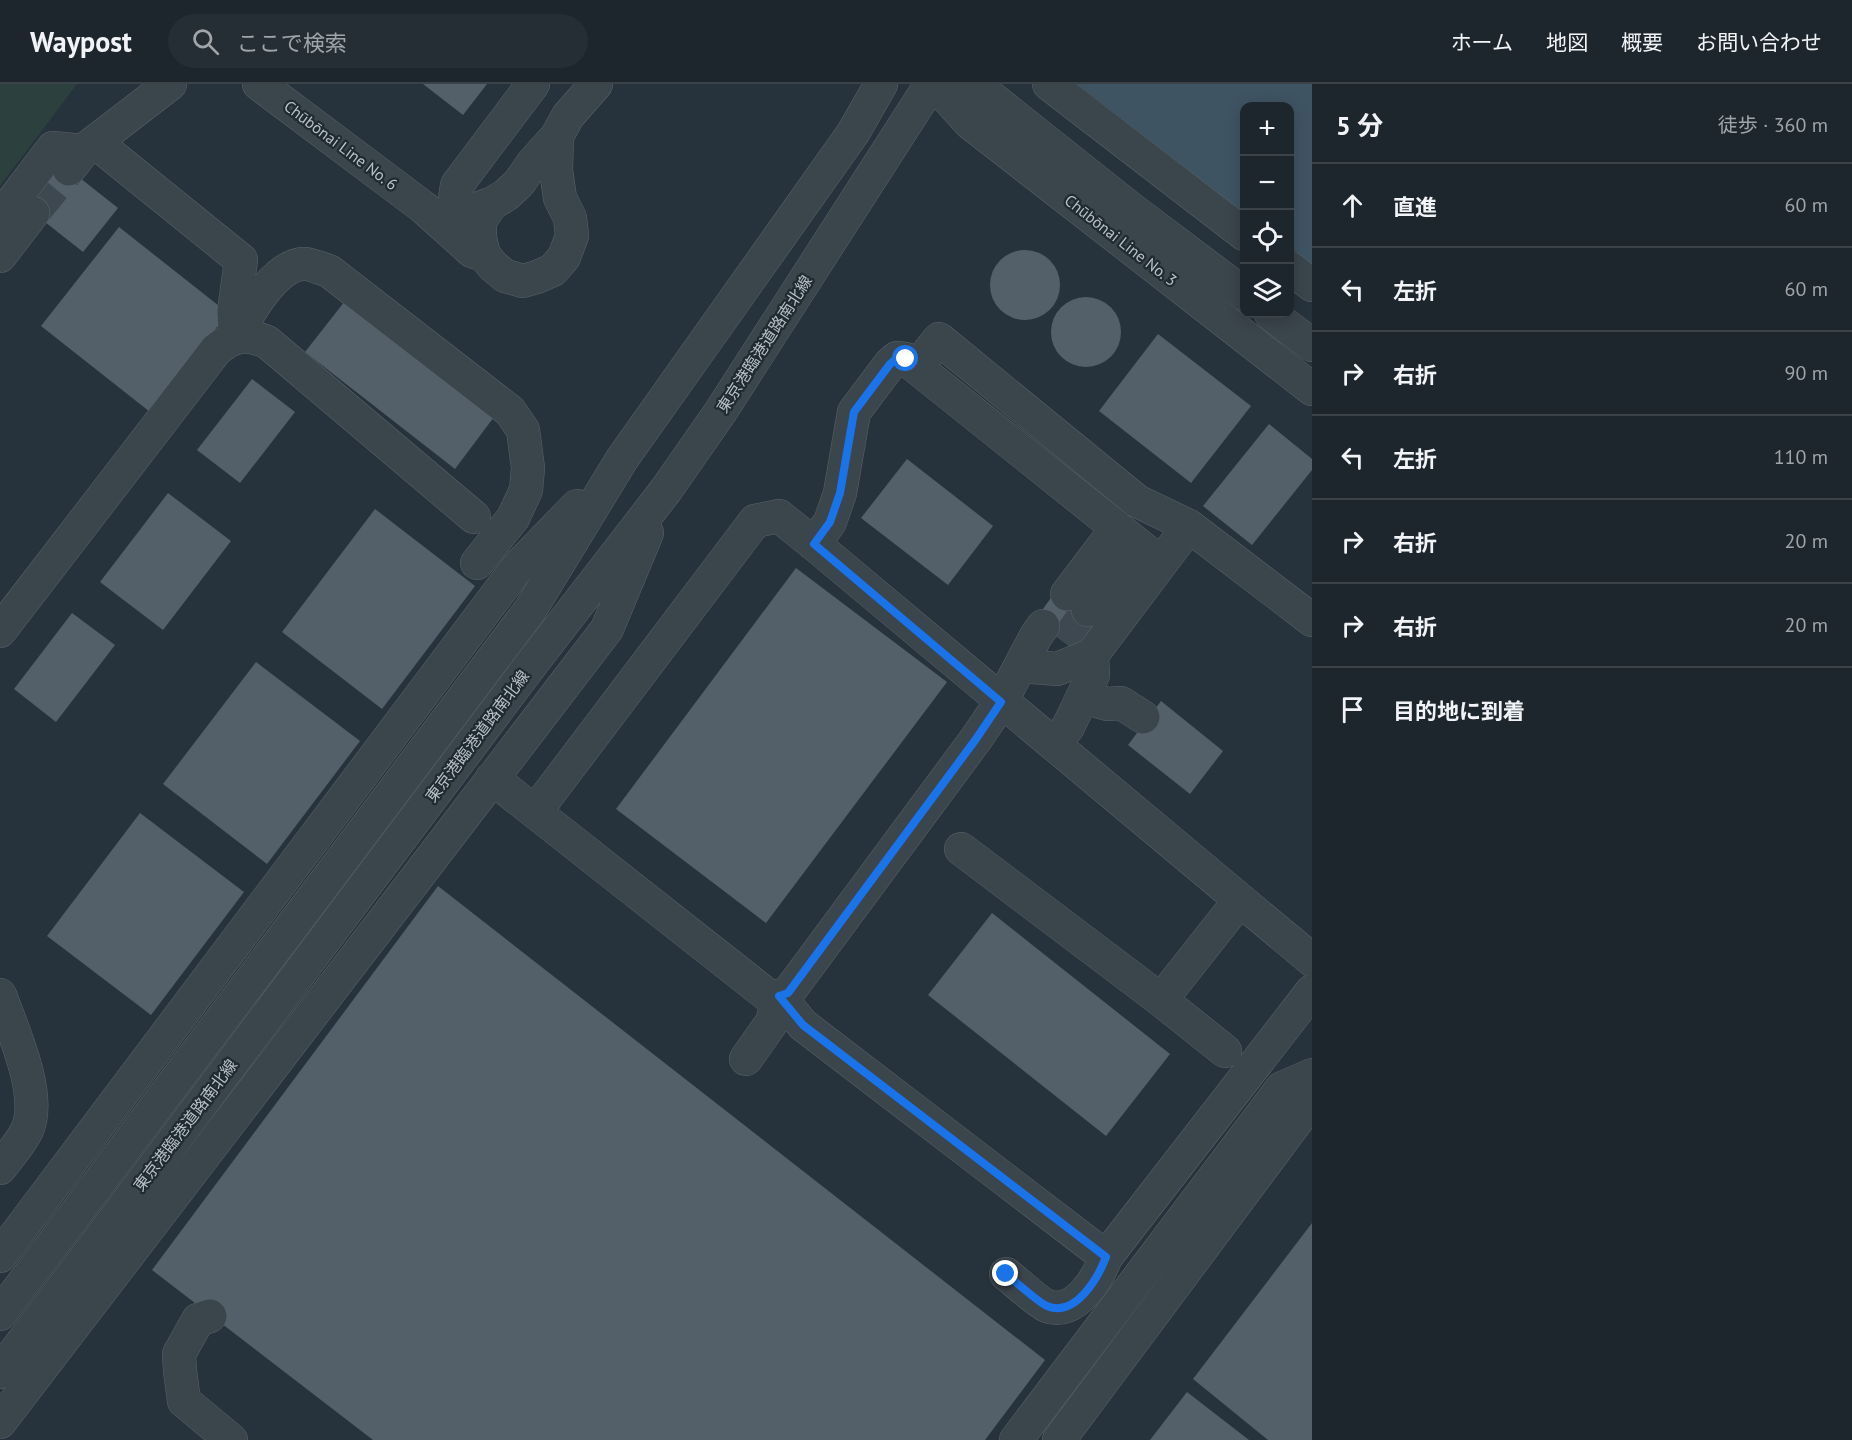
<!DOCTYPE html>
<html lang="ja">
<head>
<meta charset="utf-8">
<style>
	body { margin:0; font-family:"PT Sans","Noto Sans JP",sans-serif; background:#252e35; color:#f1f3f6 }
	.controls { position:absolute; right:18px; top:18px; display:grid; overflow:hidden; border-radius:12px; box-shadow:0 3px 15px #0003 }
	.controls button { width:54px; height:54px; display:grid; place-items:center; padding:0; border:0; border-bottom:2px solid #3b4349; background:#1d262d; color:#f1f3f6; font:30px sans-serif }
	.stop { position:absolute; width:18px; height:18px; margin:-14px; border:4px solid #1a73e8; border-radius:50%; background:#fff }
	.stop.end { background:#1a73e8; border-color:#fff; box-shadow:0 2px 6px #0008 }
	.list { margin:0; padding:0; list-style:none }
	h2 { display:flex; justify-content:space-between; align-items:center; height:78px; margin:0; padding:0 24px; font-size:26px }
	h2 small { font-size:20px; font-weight:400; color:#a0a5aa }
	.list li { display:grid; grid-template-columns:39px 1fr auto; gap:18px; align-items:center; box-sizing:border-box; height:84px; padding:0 24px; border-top:2px solid #3b4349 }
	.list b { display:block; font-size:22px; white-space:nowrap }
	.list em { font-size:20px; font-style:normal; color:#a0a5aa }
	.icon { flex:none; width:33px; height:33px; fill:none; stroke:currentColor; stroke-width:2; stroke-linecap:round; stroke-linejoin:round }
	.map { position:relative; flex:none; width:1312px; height:1356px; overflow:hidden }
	header { display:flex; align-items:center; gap:36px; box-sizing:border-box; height:84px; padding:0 30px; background:#1d262d; border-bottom:2px solid #3b4349 }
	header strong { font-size:28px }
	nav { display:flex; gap:33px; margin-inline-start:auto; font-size:21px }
	.search { width:420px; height:54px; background:#252e35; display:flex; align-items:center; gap:15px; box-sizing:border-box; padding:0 21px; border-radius:33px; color:#a0a5aa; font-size:22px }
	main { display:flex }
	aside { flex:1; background:#1d262d }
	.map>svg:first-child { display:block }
	.green { fill:#2c413e }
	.water { fill:#3f5463 }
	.building { fill:#536069 }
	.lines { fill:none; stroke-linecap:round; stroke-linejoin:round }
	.minor-tunnel { stroke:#3d4851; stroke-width:33; stroke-dasharray:33 16; stroke-linecap:butt }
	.minor-casing { stroke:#59636a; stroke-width:34 }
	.minor { stroke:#3b454c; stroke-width:33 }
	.route { stroke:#1a73e8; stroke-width:8 }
	.labels { text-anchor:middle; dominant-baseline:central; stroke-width:4.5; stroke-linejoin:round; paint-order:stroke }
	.street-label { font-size:16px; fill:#b7c0c7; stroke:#202a31 }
</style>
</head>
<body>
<header>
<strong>Waypost</strong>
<div class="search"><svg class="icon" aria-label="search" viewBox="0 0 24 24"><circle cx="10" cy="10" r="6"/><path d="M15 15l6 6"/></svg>ここで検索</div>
<nav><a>ホーム</a><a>地図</a><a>概要</a><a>お問い合わせ</a></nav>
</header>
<main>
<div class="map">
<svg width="1312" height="1356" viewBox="0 0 1312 1356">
	<rect width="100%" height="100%" fill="#27333c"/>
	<path class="green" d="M0,0H77L0,102Z"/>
	<path class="water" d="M1077,0H1312V181L1290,163V22H1244V129Z"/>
	<g class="building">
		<path d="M423,0H487L463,31Z"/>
		<path d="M56,75L118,124L83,168L21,119Z"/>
		<path d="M119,143L228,229L150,328L41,242Z"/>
		<circle cx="1025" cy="201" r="35"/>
		<circle cx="1086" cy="248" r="35"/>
		<path d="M345,217L494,333L455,385L305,268Z"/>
		<path d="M1158,250L1251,322L1191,399L1099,327Z"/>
		<path d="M252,295L295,328L240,399L197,366Z"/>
		<path d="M1269,340L1312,375V386L1252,461L1203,422Z"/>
		<path d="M907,375L993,442L948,501L861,434Z"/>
		<path d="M168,409L231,457L163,546L100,498Z"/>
		<path d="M375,425L475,502L382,625L282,548Z"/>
		<path d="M796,484L947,598L766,839L616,725Z"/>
		<path d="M1058,504L1094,530L1069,562L1035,536Z"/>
		<path d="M72,529L115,561L56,638L14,605Z"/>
		<path d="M256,578L360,657L267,780L163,700Z"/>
		<path d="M1161,617L1223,667L1190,710L1128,661Z"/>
		<path d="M140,729L244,808L151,931L47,852Z"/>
		<path d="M438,802L1045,1276L985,1356H373L152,1186Z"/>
		<path d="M992,829L1170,970L1106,1052L928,911Z"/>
		<path d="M1312,1139V1356H1268L1193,1295Z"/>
		<path d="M1187,1308L1249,1356H1150Z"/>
	</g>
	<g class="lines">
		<g class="minor-tunnel">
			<path d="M33,129L69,85"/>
			<path d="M1065,559L1088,526"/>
		</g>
		<g class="minor-casing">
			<g id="minor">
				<path d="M259,0L423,123L472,167L484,171"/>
				<path d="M935,0L969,38L1312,305"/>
				<path d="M944,0L989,12L1130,124L1244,210"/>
				<path d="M1049,0L1244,150"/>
				<path d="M95,58L241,176L234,227L235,250"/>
				<path d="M69,85L83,67L170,0"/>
				<path d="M491,120L480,137V154L484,171L493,182L505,192L523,197L537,193L553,186L564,173L572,152L570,134L560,114L556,86L557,52"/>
				<path d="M470,127L491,120L506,111L519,99L532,80L557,52L568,32L596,0"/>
				<path d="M453,128L457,101L533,0"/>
				<path d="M0,134L53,64L83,67"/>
				<path d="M0,172L33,129"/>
				<path d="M1290,184L1312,201"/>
				<path d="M1271,230L1312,261"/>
				<path d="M235,254C247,231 276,178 306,180C313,181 322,185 329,187L510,327L523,346L528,384L526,406L513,434L477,479"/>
				<path d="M917,283L939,255L1137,417L1189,442"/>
				<path d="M814,460L830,438L840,409L854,328L890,280L897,274L906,275L1161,479"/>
				<path d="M1067,510L1117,444"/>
				<path d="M1088,526L1139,462"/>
				<path d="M0,547L216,266C234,251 245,249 267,258L474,433"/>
				<path d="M1021,582L1057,585L1092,571L1189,442L1312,536"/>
				<path d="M1083,613L1107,620L1121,619L1143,633"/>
				<path d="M1054,660L1068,643L1093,591L1092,571"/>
				<path d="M492,694L535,728L755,437L779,432L814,460L1312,876"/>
				<path d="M535,728L771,914L779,912L803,941L1106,1173"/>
				<path d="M961,765L1161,916L1240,816"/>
				<path d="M0,911C12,945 43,1011 27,1046C21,1059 9,1072 0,1084"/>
				<path d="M1161,916L1225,967"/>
				<path d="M746,975L772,938L779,912L788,909L976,655L1001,618L1036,552L1043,542"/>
				<path d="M0,1172L517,484L577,422"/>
				<path d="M1006,1190C1015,1197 1039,1219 1047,1222C1075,1233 1098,1194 1106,1173L1312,907"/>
				<path d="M0,1230L530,526L622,375L853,49L881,0"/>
				<path d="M210,1232L198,1236L179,1270L180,1287L184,1317L231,1356"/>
				<path d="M0,1288L533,578L666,406L721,327L931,0"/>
				<path d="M0,1338L607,545L647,449"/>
				<path d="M1016,1356L1282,1004L1312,991"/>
				<path d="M1059,1356L1307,1023L1312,1012"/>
			</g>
		</g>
		<use href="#minor" class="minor"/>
	</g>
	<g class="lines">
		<path class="route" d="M906,275L897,274L890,280L854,328L840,409L830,438L814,460L1001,618L976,655L788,909L779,912L803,941L1106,1173C1098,1194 1075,1234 1047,1222C1039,1219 1015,1197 1006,1190"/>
	</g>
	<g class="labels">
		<g class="street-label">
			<text transform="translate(341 61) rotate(37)">Chūbōnai Line No. 6</text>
			<text transform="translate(1121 156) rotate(38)">Chūbōnai Line No. 3</text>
			<text transform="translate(764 260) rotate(-57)">東京港臨港道路南北線</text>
			<text transform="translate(477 652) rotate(-53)">東京港臨港道路南北線</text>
			<text transform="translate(185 1041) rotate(-53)">東京港臨港道路南北線</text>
		</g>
	</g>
</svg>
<div class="controls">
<button>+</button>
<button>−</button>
<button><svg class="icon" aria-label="locate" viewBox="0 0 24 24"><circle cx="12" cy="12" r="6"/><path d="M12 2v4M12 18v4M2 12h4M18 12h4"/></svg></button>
<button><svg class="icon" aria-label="layers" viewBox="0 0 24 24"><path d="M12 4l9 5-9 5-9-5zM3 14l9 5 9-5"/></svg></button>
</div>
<div class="stop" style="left:906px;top:275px"></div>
<div class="stop end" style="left:1006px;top:1190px"></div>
</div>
<aside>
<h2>5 分<small>徒歩 · 360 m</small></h2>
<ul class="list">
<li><svg class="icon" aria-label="ahead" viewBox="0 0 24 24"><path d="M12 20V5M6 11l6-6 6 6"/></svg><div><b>直進</b></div><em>60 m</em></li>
<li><svg class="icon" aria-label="left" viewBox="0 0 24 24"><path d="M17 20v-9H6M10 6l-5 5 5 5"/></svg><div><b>左折</b></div><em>60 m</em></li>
<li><svg class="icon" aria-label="right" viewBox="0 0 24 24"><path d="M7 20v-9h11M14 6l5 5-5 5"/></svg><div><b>右折</b></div><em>90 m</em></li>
<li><svg class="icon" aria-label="left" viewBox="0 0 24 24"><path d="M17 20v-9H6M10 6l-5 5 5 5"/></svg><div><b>左折</b></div><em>110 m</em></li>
<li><svg class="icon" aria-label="right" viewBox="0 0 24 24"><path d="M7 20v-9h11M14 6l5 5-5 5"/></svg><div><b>右折</b></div><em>20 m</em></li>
<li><svg class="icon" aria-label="right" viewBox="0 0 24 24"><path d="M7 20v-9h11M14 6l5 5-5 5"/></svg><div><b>右折</b></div><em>20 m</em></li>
<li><svg class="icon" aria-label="arrive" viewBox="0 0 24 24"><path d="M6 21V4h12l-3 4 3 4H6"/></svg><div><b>目的地に到着</b></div></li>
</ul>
</aside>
</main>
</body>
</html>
